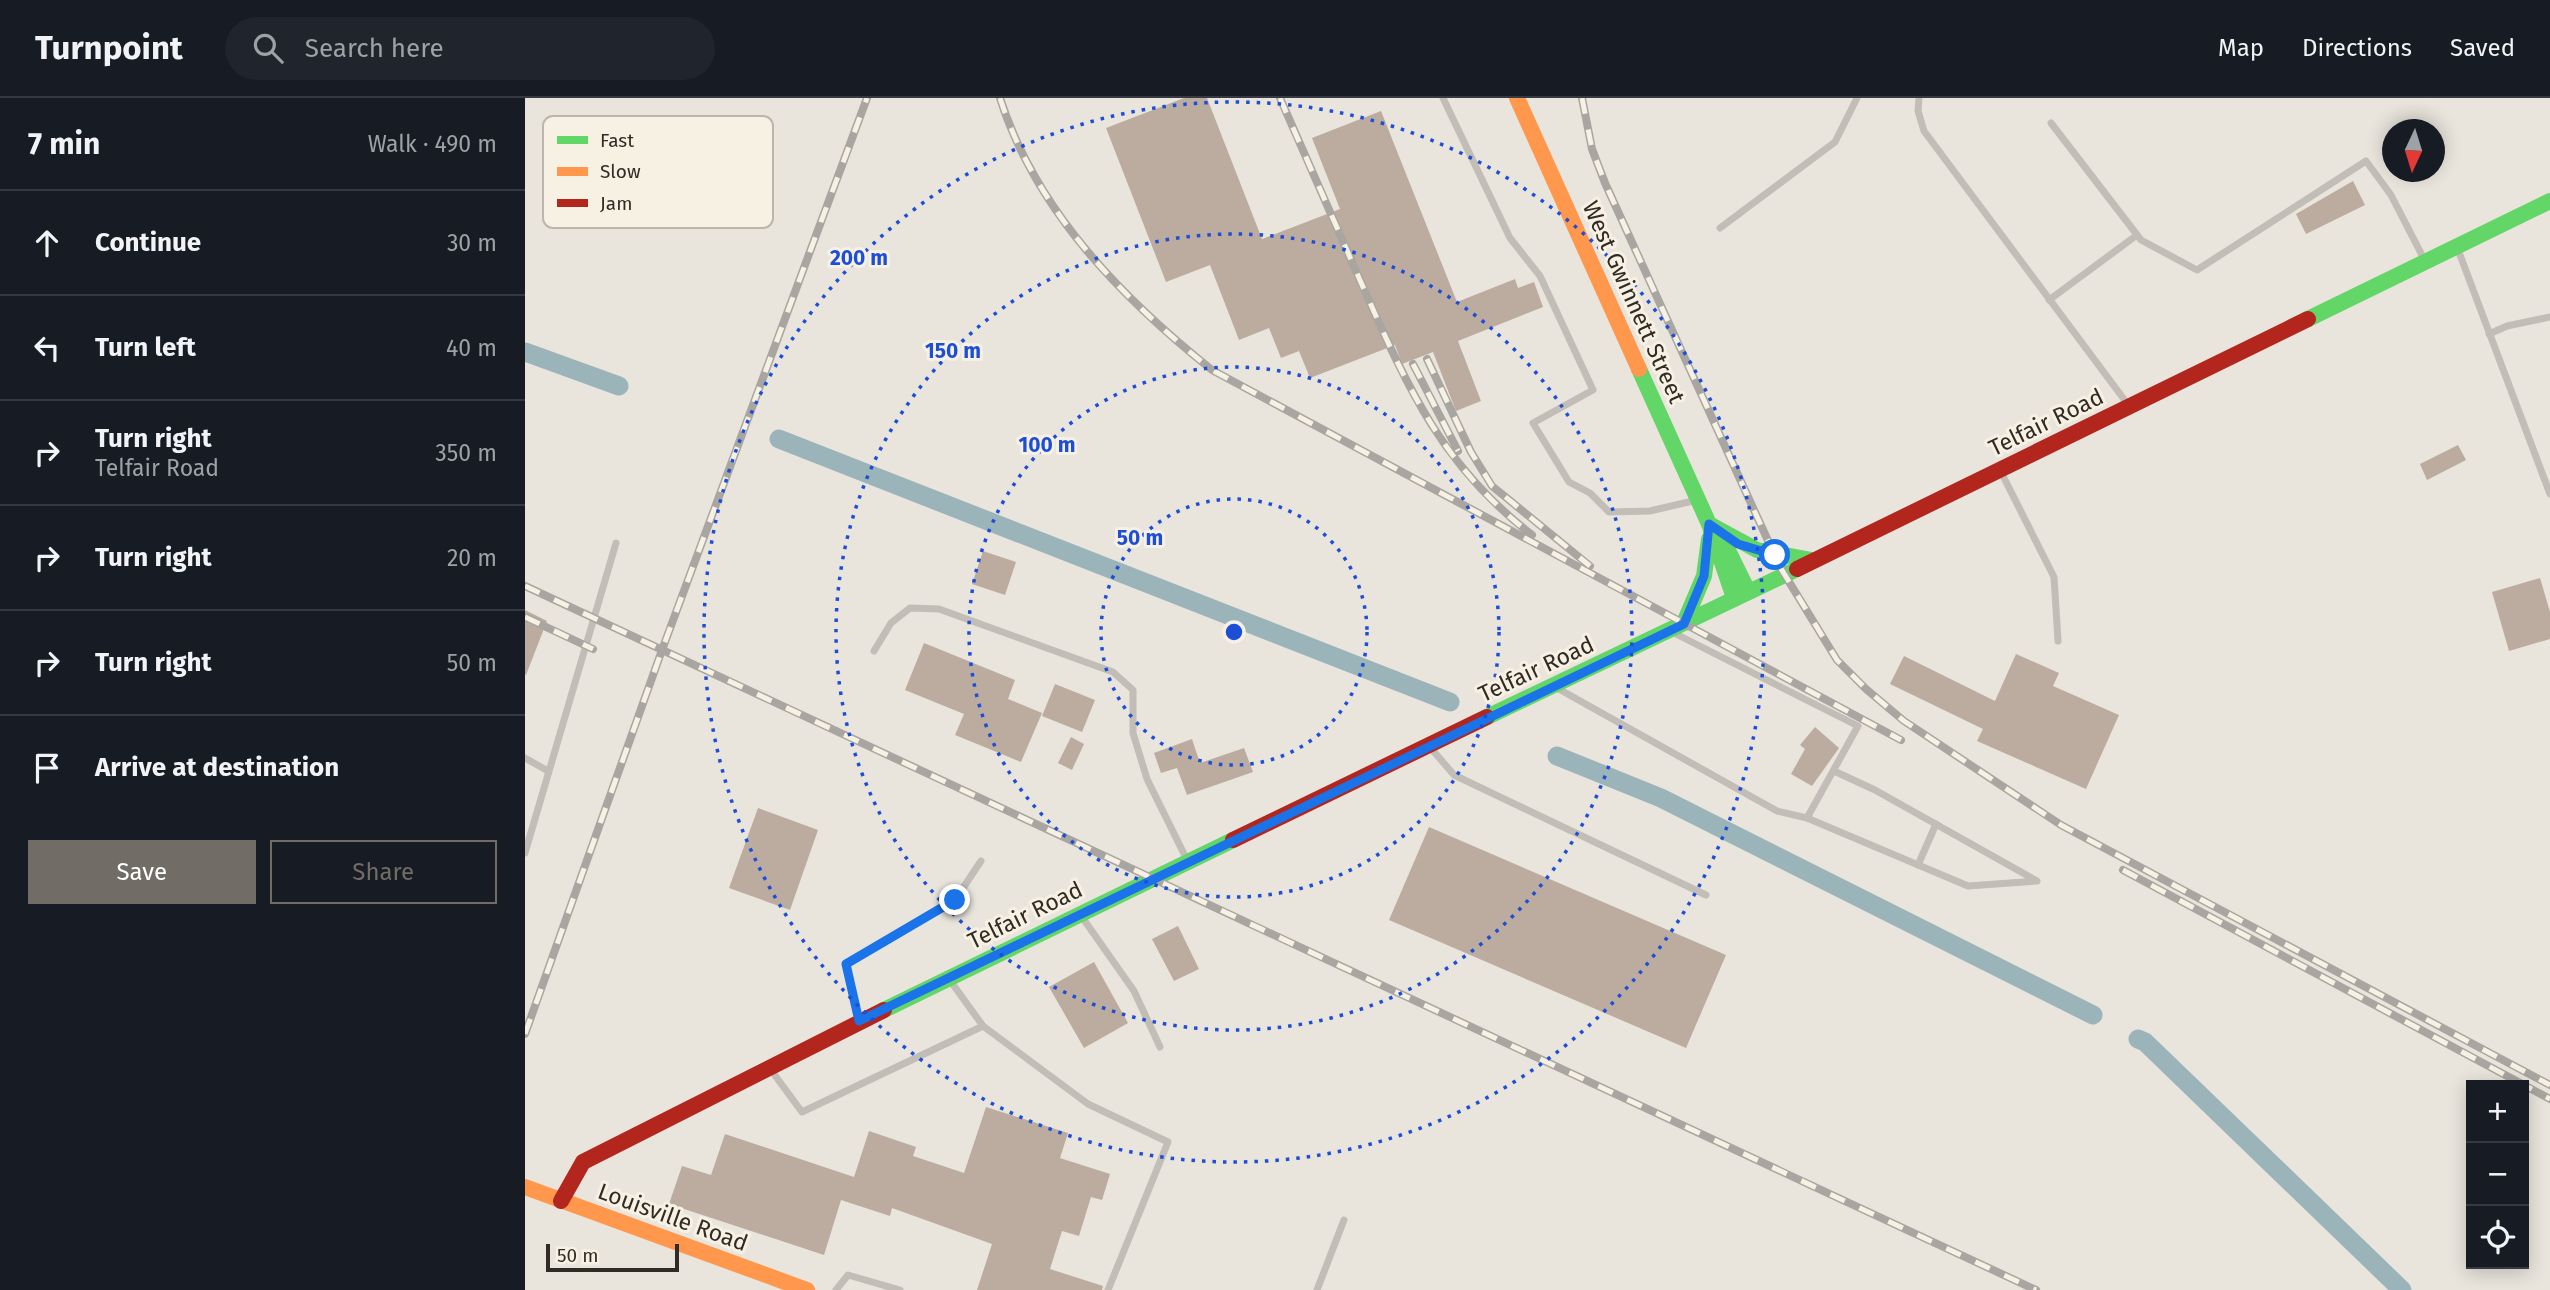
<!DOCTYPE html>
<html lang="en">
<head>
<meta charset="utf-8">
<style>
	body { margin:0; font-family:"Fira Sans",sans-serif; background:#20242c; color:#f1f3f6 }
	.controls { position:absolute; right:21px; bottom:21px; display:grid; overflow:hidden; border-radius:0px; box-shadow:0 4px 18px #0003 }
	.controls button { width:63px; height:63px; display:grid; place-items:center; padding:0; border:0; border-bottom:2px solid #363941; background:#171b24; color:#f1f3f6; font:35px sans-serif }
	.compass { position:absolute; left:1857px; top:21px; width:63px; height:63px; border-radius:50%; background:#171b24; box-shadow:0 4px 18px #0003; rotate:184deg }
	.scale { position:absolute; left:21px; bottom:18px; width:133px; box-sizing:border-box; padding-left:7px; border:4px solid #312b26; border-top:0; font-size:19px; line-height:24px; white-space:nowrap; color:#312b26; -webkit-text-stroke:5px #f7f1e3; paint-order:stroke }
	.stop { position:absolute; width:21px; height:21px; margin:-16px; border:5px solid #1a73e8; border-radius:50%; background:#fff }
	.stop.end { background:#1a73e8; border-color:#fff; box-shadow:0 2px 7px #0008 }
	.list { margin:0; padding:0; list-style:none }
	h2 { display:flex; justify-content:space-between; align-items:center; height:91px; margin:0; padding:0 28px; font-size:30px }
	h2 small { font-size:23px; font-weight:400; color:#9ea1a6 }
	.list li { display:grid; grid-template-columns:46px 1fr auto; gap:21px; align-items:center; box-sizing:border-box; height:105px; padding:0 28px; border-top:2px solid #363941 }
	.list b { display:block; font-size:26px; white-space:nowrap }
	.list p { margin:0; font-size:23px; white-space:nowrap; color:#9ea1a6 }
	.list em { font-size:23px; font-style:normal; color:#9ea1a6 }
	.actions { display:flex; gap:14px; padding:21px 28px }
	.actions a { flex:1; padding:16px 0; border:2px solid #716c66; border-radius:0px; text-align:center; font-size:24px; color:#716c66 }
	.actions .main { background:#716c66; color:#fff }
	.icon { flex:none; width:38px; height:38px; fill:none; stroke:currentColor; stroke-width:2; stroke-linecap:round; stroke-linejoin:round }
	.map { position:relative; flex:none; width:2025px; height:1192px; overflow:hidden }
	header { display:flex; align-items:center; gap:42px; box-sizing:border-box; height:98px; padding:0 35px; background:#171b24; border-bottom:2px solid #363941 }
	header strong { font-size:33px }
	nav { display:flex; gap:38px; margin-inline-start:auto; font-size:24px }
	.search { width:490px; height:63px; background:#20242c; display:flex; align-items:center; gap:18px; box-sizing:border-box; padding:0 24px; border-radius:38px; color:#9ea1a6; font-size:26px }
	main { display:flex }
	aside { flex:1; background:#171b24 }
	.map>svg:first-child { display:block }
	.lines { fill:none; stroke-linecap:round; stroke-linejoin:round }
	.canal { stroke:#9bb4b9; stroke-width:19 }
	.building { fill:#bbac9f }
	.lane { stroke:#c2bdb6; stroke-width:7 }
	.fast { stroke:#63d668; stroke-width:16 }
	.slow { stroke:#ff974d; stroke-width:16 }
	.jam { stroke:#b3261e; stroke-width:16 }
	.rail-casing { stroke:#a9a6a1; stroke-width:8 }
	.rail { stroke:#f7f1e3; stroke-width:5; stroke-dasharray:16; stroke-linecap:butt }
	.route { stroke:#1a73e8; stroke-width:9 }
	.ring { fill:none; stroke:#1d4ed8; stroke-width:3.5; stroke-dasharray:3.5 7 }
	.labels { text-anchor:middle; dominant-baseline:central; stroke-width:6; stroke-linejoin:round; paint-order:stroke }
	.street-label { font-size:23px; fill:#312b26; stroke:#f7f1e3 }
	.key { fill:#f7f1e3; stroke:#bcb6aa; stroke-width:2 }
	.key-label { font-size:19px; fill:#312b26 }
	.centre { fill:#1d4ed8; stroke:#f7f1e3; stroke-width:3.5 }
	.ring-label { font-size:21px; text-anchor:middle; font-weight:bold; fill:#1d4ed8; stroke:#f7f1e3; stroke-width:6; stroke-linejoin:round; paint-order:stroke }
</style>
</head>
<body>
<header>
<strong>Turnpoint</strong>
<div class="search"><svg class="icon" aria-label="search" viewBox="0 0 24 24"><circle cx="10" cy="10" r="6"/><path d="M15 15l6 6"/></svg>Search here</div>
<nav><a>Map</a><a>Directions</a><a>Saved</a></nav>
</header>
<main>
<aside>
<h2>7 min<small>Walk · 490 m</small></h2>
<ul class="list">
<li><svg class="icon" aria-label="ahead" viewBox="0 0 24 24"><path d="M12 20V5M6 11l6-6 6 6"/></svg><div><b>Continue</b></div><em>30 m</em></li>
<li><svg class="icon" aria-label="left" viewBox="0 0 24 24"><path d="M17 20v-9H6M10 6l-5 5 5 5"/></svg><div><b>Turn left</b></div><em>40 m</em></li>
<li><svg class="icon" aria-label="right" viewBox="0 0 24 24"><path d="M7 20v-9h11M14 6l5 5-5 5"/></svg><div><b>Turn right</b><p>Telfair Road</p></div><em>350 m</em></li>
<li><svg class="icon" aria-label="right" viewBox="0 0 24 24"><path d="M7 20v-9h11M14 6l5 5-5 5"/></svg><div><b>Turn right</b></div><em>20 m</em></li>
<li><svg class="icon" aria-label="right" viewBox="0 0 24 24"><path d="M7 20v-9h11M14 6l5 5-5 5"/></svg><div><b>Turn right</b></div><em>50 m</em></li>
<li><svg class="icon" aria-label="arrive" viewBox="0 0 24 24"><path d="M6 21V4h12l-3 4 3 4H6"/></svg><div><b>Arrive at destination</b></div></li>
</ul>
<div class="actions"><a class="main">Save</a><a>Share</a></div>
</aside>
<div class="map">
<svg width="2025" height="1192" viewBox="0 0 2025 1192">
	<rect width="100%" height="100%" fill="#e9e5dd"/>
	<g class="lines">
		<g class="canal">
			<path d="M0,254L94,288"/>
			<path d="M254,341L925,604"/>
			<path d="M1032,658L1136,700L1568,917"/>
			<path d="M1613,941L1620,944L1877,1192"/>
		</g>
	</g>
	<g class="building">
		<path d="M659,0H682L737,141L815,111L787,40L856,13L932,204L990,181L993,190L1009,184L1018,209L933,243L956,303L931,313L908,254L877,266L870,247L785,280L774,253L756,260L744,230L714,242L685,167L641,184L581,30Z"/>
		<path d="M1828,83L1840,107L1781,136L1771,116Z"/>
		<path d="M1933,347L1941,362L1902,382L1895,366Z"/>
		<path d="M458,453L491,464L480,497L447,486Z"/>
		<path d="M2015,480L2025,514V541L1984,553L1967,494Z"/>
		<path d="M0,512L22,523L1,577L0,576Z"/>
		<path d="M399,545L490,582L483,601L517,615L496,664L430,637L439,616L380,592Z"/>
		<path d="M1491,556L1534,575L1528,588L1594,617L1561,691L1452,643L1458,631L1365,586L1379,558L1470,603Z"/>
		<path d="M530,586L570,602L557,634L517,618Z"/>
		<path d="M1290,629L1314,650L1287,688L1266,676L1280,651L1275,647Z"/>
		<path d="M546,639L559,646L547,672L533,665Z"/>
		<path d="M667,641L675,665L719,650L728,674L662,697L652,670L636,675L629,655Z"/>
		<path d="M233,710L293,732L265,812L204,790Z"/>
		<path d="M904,729L1201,857L1161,950L864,822Z"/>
		<path d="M653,828L674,871L649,883L627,841Z"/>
		<path d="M569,864L603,925L559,950L524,889Z"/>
		<path d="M461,1009L543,1035L535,1060L585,1076L577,1102L566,1099L554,1138L537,1133L525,1171L578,1188L577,1192H452L467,1146L367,1110L365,1118L316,1102L299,1157L144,1106L157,1068L186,1077L200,1036L329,1079L344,1033L391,1049L388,1058L439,1075Z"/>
	</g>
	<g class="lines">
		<g class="lane">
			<path d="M918,0L985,140L1015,178L1068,292L1008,325L1044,384L1065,395L1084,414L1125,413L1172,402"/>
			<path d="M1394,0L1393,13L1399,33L1604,308"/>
			<path d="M1526,25L1616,142L1672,172L1841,63L1866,97L1900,163"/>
			<path d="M1195,130L1310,44L1332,0"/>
			<path d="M1932,149L2025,396"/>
			<path d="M1524,202L1612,137"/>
			<path d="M1964,236L1982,228L2025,219"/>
			<path d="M1475,372L1529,479L1533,543"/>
			<path d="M1149,535L1333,628L1282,720"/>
			<path d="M349,553L366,525L385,510L414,511L588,574L608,592V635L622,681L663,764"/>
			<path d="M1032,590L1252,713L1282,720L1443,788L1512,783L1350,692L1309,673"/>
			<path d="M904,648L929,677L1181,797"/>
			<path d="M0,660L23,673"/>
			<path d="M0,755L91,445"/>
			<path d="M1393,767L1411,726"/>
			<path d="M557,819L609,893L635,949"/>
			<path d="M424,881L458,928L563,1006L643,1044L583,1192"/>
			<path d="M334,923L321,866L430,802L456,763"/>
			<path d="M243,968L277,1014L458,928"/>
			<path d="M311,1192L323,1177L375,1192"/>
			<path d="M792,1192L819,1122"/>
		</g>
		<g class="fast">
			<path d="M1783,221L2025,103"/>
			<path d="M1114,271L1184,426L1209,500"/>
			<path d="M1184,426L1232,452L1287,462"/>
			<path d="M1197,440L1223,493"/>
			<path d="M1159,525L1179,478L1184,441"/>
			<path d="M962,619L1272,471"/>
			<path d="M359,912L708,742"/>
		</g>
		<g class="slow">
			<path d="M992,0L1114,271"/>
			<path d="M0,1089L282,1192"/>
		</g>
		<g class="jam">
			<path d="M1272,471L1783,221"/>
			<path d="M708,742L962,619"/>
			<path d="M36,1103L58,1064L359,912"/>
		</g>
		<g class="rail-casing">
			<g id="rail">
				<path d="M475,0C511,113 597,200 687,272L1376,642"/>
				<path d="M755,0C781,60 808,120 834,180C881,285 913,364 1007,437"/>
				<path d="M1057,0L1067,51L1080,85L1255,469L1312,562L1341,591L1379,623L1536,727L2025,987"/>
				<path d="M902,261L946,354L967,388L1065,468"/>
				<path d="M888,266L933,353"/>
				<path d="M0,488L1511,1192"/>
				<path d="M0,519L68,551"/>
				<path d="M1598,772L2025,1001"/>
				<path d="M0,936L137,552L342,0"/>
			</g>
		</g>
		<use href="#rail" class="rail"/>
	</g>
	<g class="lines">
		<path class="route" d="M430,802L321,866L334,923L1159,526L1179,478L1184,426L1213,446L1250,457"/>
	</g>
	<g class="ring">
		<circle cx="709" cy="534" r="133"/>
		<circle cx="709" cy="534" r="265"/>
		<circle cx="709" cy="534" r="398"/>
		<circle cx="709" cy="534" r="530"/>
	</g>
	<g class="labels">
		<g class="street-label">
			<text transform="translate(1109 204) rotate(66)">West Gwinnett Street</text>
			<text transform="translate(1521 324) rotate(-26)">Telfair Road</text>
			<text transform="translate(1011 571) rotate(-25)">Telfair Road</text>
			<text transform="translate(500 817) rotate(-26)">Telfair Road</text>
			<text transform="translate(148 1119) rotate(20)">Louisville Road</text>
		</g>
	</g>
	<rect x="18" y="18" width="230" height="112" rx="10" class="key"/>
	<rect x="32" y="38" width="31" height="8" fill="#63d668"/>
	<rect x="32" y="69" width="31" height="9" fill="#ff974d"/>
	<rect x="32" y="101" width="31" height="8" fill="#b3261e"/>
	<g class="key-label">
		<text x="75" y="49">Fast</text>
		<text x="75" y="80">Slow</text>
		<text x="75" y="112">Jam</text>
	</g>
	<circle cx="709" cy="534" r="10" class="centre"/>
	<g class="ring-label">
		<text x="334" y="167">200 m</text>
		<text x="428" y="260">150 m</text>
		<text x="522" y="354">100 m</text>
		<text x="615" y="447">50 m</text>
	</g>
</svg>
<div class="controls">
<button>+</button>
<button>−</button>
<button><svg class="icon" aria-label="locate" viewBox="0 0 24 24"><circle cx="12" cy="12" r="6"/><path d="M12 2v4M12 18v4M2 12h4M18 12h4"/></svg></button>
</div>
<svg class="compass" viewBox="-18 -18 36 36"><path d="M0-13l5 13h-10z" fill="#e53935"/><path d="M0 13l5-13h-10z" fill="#9ea1a6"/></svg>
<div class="scale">50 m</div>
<div class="stop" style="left:1250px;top:457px"></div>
<div class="stop end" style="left:430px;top:802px"></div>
</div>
</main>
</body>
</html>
